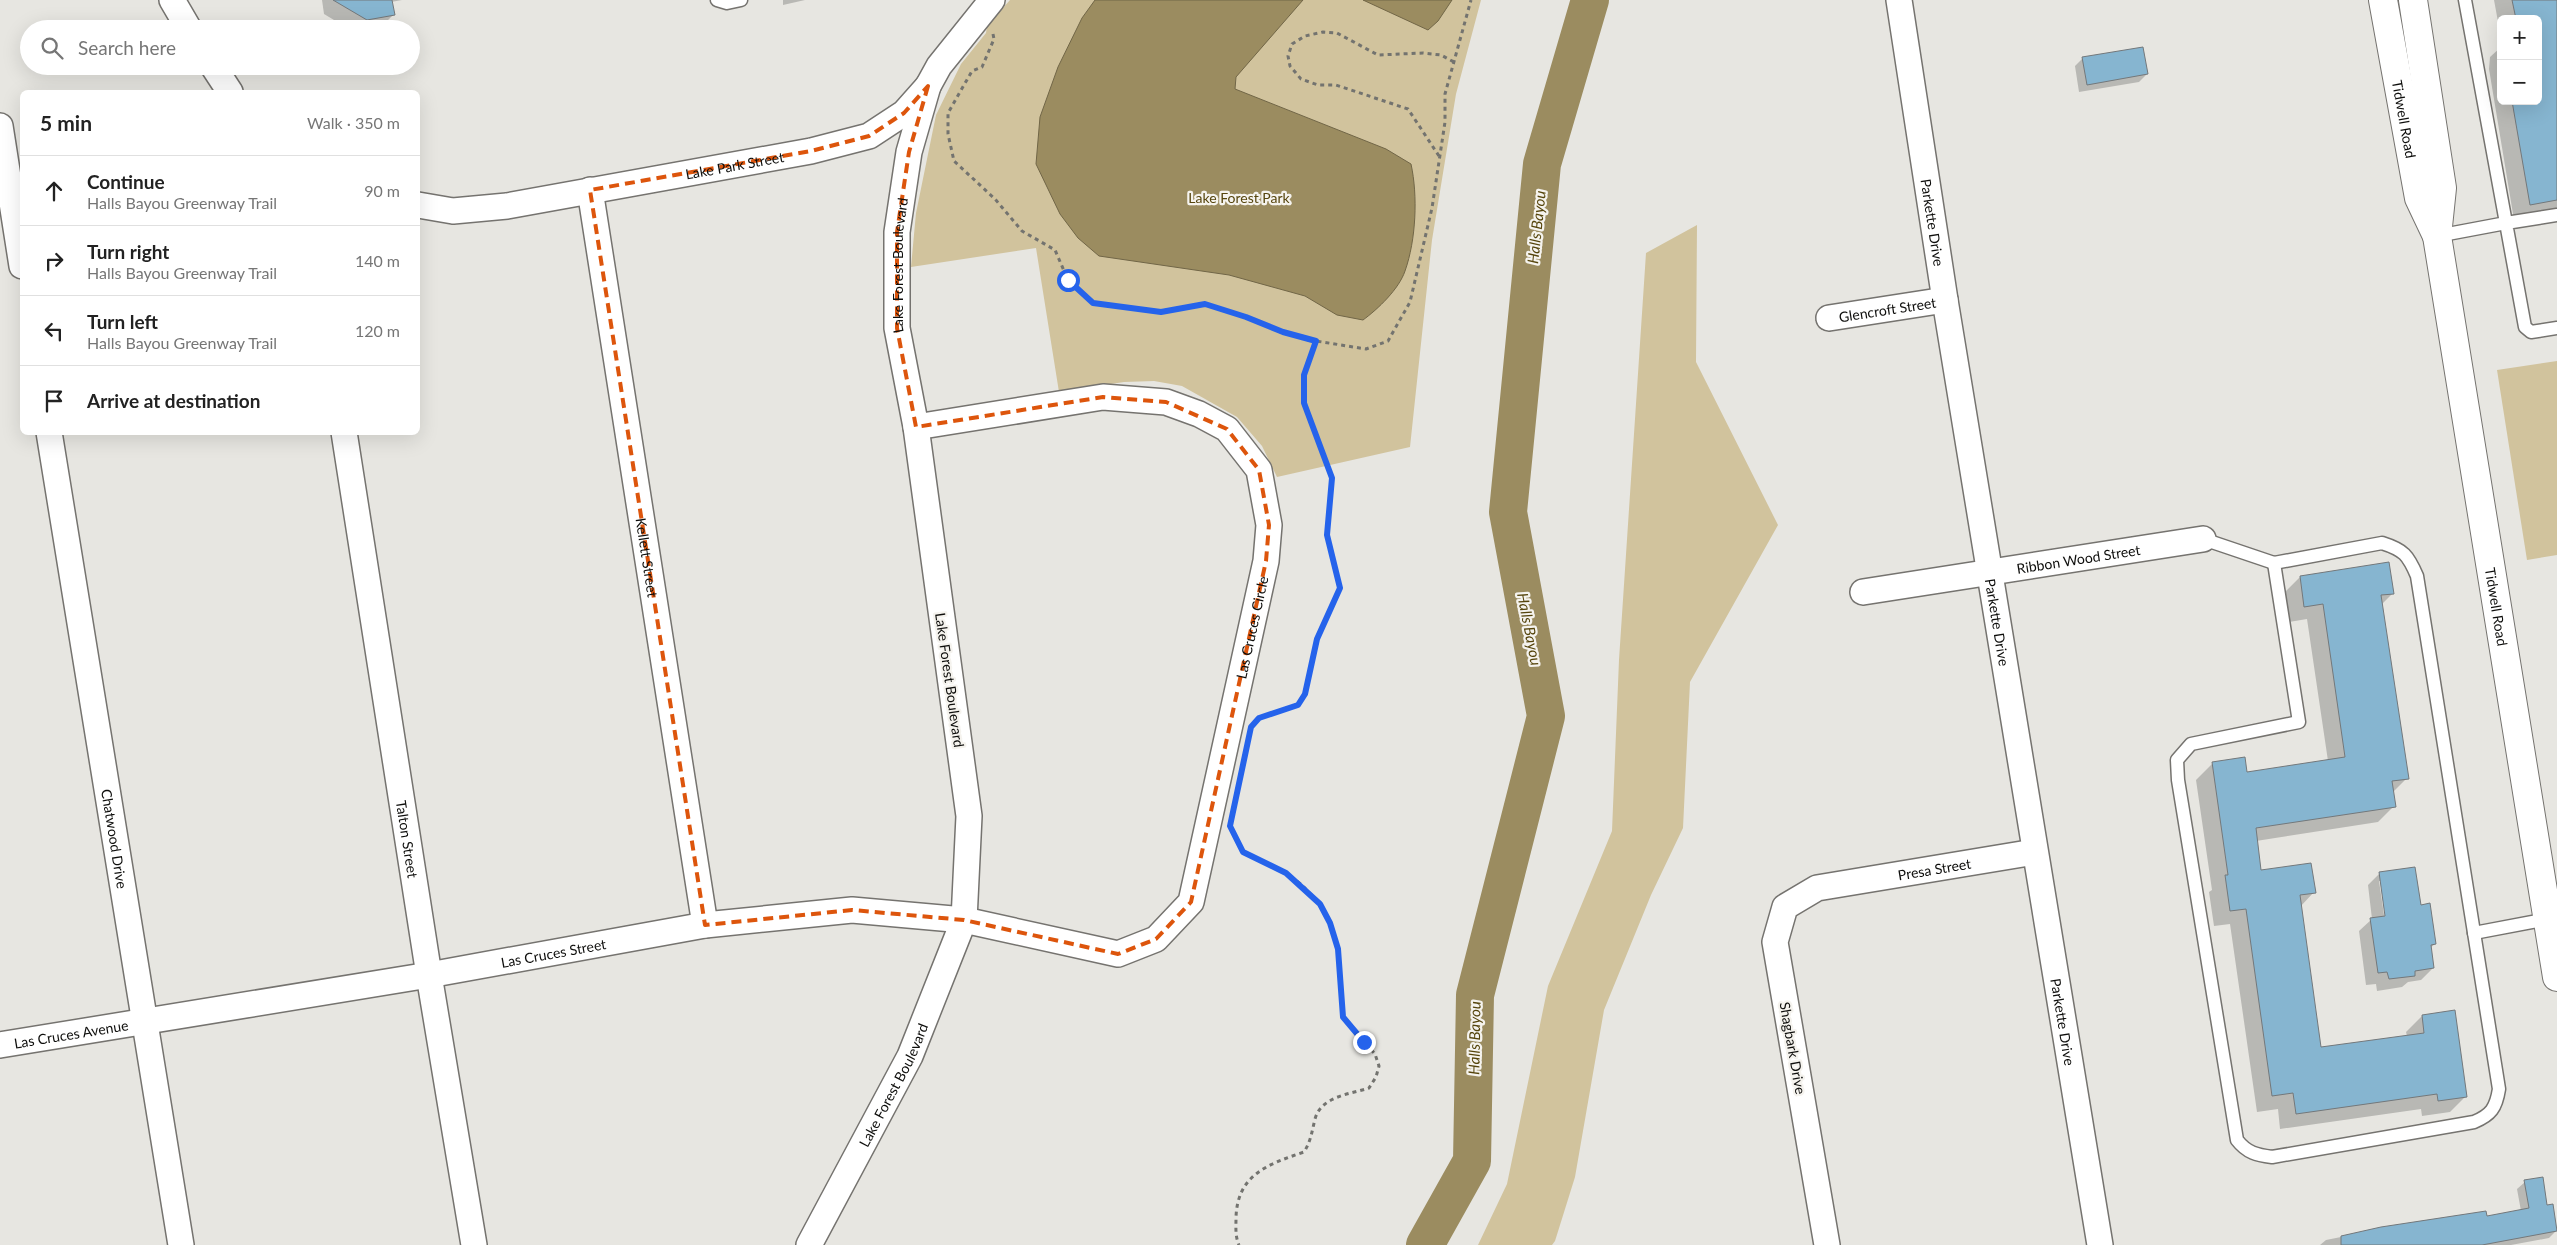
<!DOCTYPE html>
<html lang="en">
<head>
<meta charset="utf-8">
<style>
	body { margin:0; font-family:Lato,sans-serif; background:#f2f2f2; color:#222 }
	.controls { position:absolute; right:15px; top:15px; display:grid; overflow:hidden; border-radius:8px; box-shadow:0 5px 20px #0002 }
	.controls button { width:45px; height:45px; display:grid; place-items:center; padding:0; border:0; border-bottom:1px solid #e0e0e0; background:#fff; color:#222; font:25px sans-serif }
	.stop { position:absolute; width:15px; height:15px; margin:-11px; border:4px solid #2563eb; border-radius:50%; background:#fff }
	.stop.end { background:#2563eb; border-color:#fff; box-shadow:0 1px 5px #0008 }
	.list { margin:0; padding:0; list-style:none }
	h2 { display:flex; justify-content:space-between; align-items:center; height:65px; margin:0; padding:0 20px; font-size:21px }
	h2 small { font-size:16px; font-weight:400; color:#767676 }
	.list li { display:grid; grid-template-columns:32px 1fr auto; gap:15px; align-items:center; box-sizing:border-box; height:70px; padding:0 20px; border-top:1px solid #e0e0e0 }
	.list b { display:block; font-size:19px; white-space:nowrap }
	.list p { margin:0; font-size:16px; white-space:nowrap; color:#767676 }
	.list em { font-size:16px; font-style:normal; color:#767676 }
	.icon { flex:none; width:28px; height:28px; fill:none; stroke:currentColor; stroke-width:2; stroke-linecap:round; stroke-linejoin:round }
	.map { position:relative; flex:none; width:2557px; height:1245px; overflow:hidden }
	.search { position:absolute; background:#fff; box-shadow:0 5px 20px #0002; left:20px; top:20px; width:400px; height:55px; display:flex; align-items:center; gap:12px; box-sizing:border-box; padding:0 18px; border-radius:28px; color:#767676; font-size:19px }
	.panel { position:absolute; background:#fff; box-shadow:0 5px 20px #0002; left:20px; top:90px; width:400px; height:345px; border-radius:8px }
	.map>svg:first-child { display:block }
	.green { fill:#d1c39d }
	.water { fill:#9b8c60; stroke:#716647 }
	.shadow { fill:#0003; fill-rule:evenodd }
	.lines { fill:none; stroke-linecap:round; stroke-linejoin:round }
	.river { stroke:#9b8c60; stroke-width:38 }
	.building { fill:#86b5d0; stroke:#73787b }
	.lane-casing { stroke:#75736f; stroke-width:15 }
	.street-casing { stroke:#75736f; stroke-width:28 }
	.secondary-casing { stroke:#75736f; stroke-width:30 }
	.path { stroke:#73736f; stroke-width:3; stroke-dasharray:4 4; stroke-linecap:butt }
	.lane { stroke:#fff; stroke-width:12 }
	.street { stroke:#fff; stroke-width:25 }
	.secondary { stroke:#fff; stroke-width:28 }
	.route { stroke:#2563eb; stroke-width:6 }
	.marked { fill:none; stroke:#dd550c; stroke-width:4; stroke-dasharray:10 6; stroke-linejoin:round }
	.labels { text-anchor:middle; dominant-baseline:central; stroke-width:4.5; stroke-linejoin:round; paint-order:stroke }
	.street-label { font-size:14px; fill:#0e0e0c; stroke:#f5f3ee }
	.park-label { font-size:14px; fill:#56450d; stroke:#f5f3ee }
	.water-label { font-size:15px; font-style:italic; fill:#55440b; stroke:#f5f3ee }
</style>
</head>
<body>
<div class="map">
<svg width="2557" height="1245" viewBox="0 0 2557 1245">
	<rect width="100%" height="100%" fill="#e7e6e1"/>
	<g class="green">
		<path d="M1010,0H1481L1456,94L1432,240L1410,447L1277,477L1262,446L1237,417L1182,386L1154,381L1124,382L1059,392L1036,248L911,267L916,213L936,115L961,64L986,33L987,26Z"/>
		<path d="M1697,225L1696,362L1778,525L1690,682L1683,828L1651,895L1604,1010L1575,1177L1555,1241L1552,1245H1478L1507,1184L1548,986L1612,831L1619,660L1646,253Z"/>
		<path d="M2557,361V555L2527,560L2497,370Z"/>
	</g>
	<g class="water">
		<path d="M1095,0H1303L1236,77L1235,89L1386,149L1411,164C1418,196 1416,240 1405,271C1399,289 1378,309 1363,320L1337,315L1305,296L1229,275L1099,256L1078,238L1060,214L1036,164L1040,117L1058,67L1082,18Z"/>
		<path d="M1363,0H1452L1438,21L1428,30Z"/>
	</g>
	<g class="shadow">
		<path d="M322,0H402L391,2L393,15L381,27L371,29H349L324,14Z"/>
		<path d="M783,0H805L783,5Z"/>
		<path d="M2494,0H2557V213L2514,220L2489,69L2490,57L2501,47V101H2538V19H2501V38Z"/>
		<path d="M2083,58L2147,74L2139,82L2079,92L2075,66Z"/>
		<path d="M2300,577L2393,593L2381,605L2407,778L2392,793L2394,806L2378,822L2256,841L2260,871L2314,892L2300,907L2320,1049L2407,1036L2406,1032L2422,1016L2466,1096L2450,1112L2422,1116L2421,1109L2280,1129L2278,1109L2257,1112L2230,924L2214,926L2209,892L2212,890L2196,780L2212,764L2244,759L2246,773L2328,761L2307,619L2289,622L2284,593Z"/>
		<path d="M2380,873L2420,906L2435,944L2430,948L2433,968L2421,980L2408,982L2402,987L2377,991L2376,984L2366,985L2359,931L2372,919L2368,885ZM2379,881H2382L2387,922H2385Z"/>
		<path d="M2525,1182L2546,1207L2557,1230L2549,1238L2511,1245H2320L2326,1240L2426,1220L2486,1217L2521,1211L2517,1189Z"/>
	</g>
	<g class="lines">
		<path class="river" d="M1425,1245L1472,1161L1475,995L1546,716L1508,512L1542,164L1590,0"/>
	</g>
	<g class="building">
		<path d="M333,0H392L395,15L367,20Z"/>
		<path d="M2512,0H2557V200L2530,205L2512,101H2538V19H2516Z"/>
		<path d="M2143,47L2148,74L2087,85L2082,57Z"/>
		<path d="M2389,562L2394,594L2381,595L2409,779L2392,781L2396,807L2256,828L2261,870L2311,863L2316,893L2300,895L2321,1047L2424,1033L2422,1015L2455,1010L2467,1097L2438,1101L2437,1094L2296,1114L2293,1093L2272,1096L2246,909L2230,911L2225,875H2228L2212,762L2245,757L2247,772L2345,757L2323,604L2304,607L2300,576Z"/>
		<path d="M2415,867L2421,905L2430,903L2436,944L2431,945L2434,968L2415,971V976L2389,979L2387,972L2378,973L2370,918L2385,916L2379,872Z"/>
		<path d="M2543,1177L2547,1205L2553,1204L2557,1231L2482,1245H2341V1236L2381,1227L2486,1211L2487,1216L2529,1208L2524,1180Z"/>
	</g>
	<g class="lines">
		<g class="lane-casing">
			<g id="lane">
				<path d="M717,0L727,3L741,0"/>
				<path d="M2557,215L2506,223L2525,327L2531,332L2557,328"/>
				<path d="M2437,236L2506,223L2465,0"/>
				<path d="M2203,539L2274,563"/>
				<path d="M2382,543C2404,550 2408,555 2417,576L2499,1089C2496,1108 2491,1115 2474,1122L2272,1157C2257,1155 2247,1153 2237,1140L2178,780L2177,760L2191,744L2299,722L2274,563Z"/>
				<path d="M2474,933L2548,919"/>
			</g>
		</g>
		<g class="street-casing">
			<g id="street">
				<path d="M172,0L189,29"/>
				<path id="s1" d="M1899,0L1945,300L2100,1245"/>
				<path d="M213,66L230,92"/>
				<path d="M0,126L22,266"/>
				<path id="s2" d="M590,190L705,925"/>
				<path id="s3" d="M418,205L453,211L507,206L811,151L869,136L904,113L928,86L939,66L992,0"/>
				<path id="s4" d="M1829,318L1945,300"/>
				<path id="s5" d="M49,432L181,1245"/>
				<path id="s6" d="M344,432L429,975L474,1245"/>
				<path id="s7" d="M1863,592L2203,539"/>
				<path id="s8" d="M0,1045L429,975L705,925L852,910L964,920L1118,954L1156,939L1191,902L1266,561L1269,525L1259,470L1227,429L1199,414L1166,402L1103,397L916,427"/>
				<path id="s9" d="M809,1245L910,1056L964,920L969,816L916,427L897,328V232L909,152L928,86"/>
				<path id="s10" d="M1827,1245L1775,942L1785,907L1817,888L2034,852"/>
			</g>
		</g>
		<g class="secondary-casing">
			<g id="secondary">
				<path id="s11" d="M2383,0L2419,198L2437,236"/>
				<path id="s12" d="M2413,0L2442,188L2437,236L2557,977"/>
			</g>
		</g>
		<g class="path">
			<path d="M993,34L994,39L982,67L972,71L948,113V134L954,161L995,199L1022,231L1055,250L1068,280L1093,303L1161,312L1205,304L1246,317L1283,333L1316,341"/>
			<path d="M1439,156L1408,109L1336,85H1318L1301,79L1290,66L1288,56L1292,44L1305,36L1323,32L1337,33L1378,55L1423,53L1441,55L1454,62"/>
			<path d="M1254,724L1259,718L1298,705L1305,694L1317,639L1340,588L1327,535L1332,477L1304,403L1303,375L1316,341L1366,349L1388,341L1410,302L1432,208L1445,122V94L1471,0"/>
			<path d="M1231,829L1243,852L1286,873L1302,885L1320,904L1330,923L1338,949L1343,1017L1375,1054L1379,1066L1376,1077L1369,1088C1351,1094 1321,1096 1315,1119C1312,1131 1311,1141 1304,1152C1269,1164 1237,1174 1236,1218C1236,1227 1235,1236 1239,1245"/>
		</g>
		<use href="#lane" class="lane"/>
		<use href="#street" class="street"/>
		<use href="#secondary" class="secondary"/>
	</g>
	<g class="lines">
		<path class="route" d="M1068,280L1093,303L1161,312L1205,304L1246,317L1283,332L1316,341L1304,375V403L1332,478L1327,535L1340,588L1317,639L1305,694L1298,705L1259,718L1251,727L1230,826L1243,852L1286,873L1320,904L1330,923L1338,949L1343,1017L1364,1042"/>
	</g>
	<path class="marked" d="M928,86L909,152L897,232V328L916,427L1103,397L1166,402L1227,429L1259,470L1269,525L1266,561L1191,902L1156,939L1118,954L964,920L852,910L705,925L590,190L811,151L869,136L904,113Z"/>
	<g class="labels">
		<g class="street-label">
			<text stroke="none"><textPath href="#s11" startOffset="121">Tidwell Road</textPath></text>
			<text stroke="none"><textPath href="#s3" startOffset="321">Lake Park Street</textPath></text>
			<text stroke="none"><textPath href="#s1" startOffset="225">Parkette Drive</textPath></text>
			<text stroke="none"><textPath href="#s9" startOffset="1021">Lake Forest Boulevard</textPath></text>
			<text stroke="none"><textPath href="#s4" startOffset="59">Glencroft Street</textPath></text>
			<text stroke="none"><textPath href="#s2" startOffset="372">Kellett Street</textPath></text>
			<text stroke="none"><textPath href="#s7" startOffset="218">Ribbon Wood Street</textPath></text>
			<text stroke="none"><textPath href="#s12" startOffset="614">Tidwell Road</textPath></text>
			<text stroke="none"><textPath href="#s1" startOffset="630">Parkette Drive</textPath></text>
			<text stroke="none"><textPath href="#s8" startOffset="1506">Las Cruces Circle</textPath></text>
			<text transform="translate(950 680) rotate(82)">Lake Forest Boulevard</text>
			<text stroke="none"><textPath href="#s5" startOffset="412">Chatwood Drive</textPath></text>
			<text stroke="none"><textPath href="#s6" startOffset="412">Talton Street</textPath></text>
			<text stroke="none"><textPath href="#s10" startOffset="500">Presa Street</textPath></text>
			<text stroke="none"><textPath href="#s8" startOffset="561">Las Cruces Street</textPath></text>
			<text stroke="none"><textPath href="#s1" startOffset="1035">Parkette Drive</textPath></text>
			<text stroke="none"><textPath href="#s8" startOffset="72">Las Cruces Avenue</textPath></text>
			<text transform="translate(1793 1048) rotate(80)">Shagbark Drive</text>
			<text stroke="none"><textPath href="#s9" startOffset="181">Lake Forest Boulevard</textPath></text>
		</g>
		<g class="park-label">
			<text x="1239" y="197">Lake Forest Park</text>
		</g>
		<g class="water-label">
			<text transform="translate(1536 227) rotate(-84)">Halls Bayou</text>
			<text transform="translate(1530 629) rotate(79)">Halls Bayou</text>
			<text transform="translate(1474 1038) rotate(-89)">Halls Bayou</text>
		</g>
	</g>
</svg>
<div class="controls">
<button>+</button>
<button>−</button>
</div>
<div class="stop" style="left:1068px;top:280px"></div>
<div class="stop end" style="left:1364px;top:1042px"></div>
<div class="search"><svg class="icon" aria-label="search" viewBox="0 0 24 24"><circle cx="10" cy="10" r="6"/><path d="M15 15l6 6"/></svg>Search here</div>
<section class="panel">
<h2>5 min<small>Walk · 350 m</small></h2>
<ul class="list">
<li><svg class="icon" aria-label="ahead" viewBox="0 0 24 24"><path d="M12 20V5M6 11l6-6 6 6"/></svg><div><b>Continue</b><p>Halls Bayou Greenway Trail</p></div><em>90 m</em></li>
<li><svg class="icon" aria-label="right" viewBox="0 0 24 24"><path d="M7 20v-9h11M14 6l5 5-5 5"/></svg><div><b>Turn right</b><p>Halls Bayou Greenway Trail</p></div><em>140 m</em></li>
<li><svg class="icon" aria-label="left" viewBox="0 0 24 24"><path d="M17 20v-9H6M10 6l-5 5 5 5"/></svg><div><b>Turn left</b><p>Halls Bayou Greenway Trail</p></div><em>120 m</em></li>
<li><svg class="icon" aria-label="arrive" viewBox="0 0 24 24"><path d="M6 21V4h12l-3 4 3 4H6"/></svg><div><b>Arrive at destination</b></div></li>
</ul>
</section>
</div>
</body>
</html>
